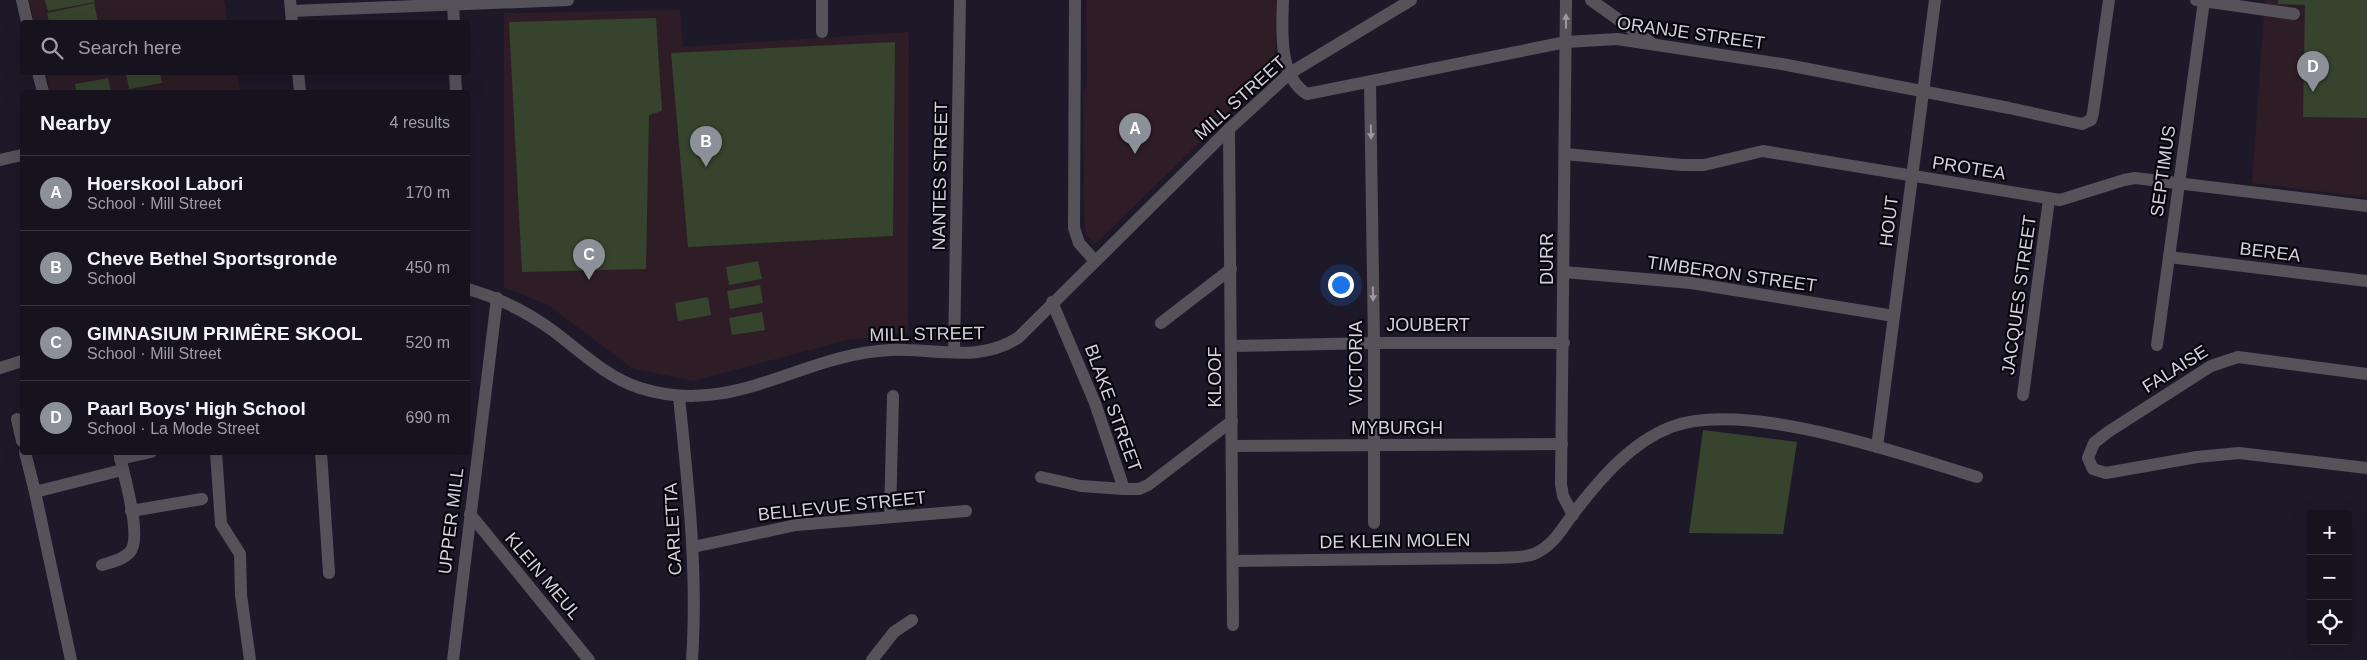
<!DOCTYPE html>
<html lang="en">
<head>
<meta charset="utf-8">
<style>
	body { margin:0; font-family:Helvetica,sans-serif; background:#1f1c28; color:#f1f3f6 }
	.controls { position:absolute; right:15px; bottom:15px; display:grid; overflow:hidden; border-radius:5px; box-shadow:0 5px 20px #0002 }
	.controls button { width:45px; height:45px; display:grid; place-items:center; padding:0; border:0; border-bottom:1px solid #35323d; background:#16131f; color:#f1f3f6; font:25px sans-serif }
	.you { position:absolute; left:1340px; top:284px; width:18px; height:18px; margin:-12px; border:4px solid #fff; border-radius:50%; background:#1a73e8; box-shadow:0 0 0 8px #1a73e833 }
	.badge { display:grid; place-items:center; width:32px; height:32px; border-radius:50%; background:#8c9099; color:#fff; font-size:16px; font-weight:700 }
	.pin { position:absolute; translate:-50% -41px; filter:drop-shadow(0 1px 2px #0008) }
	.pin::after { content:''; position:absolute; top:26px; width:18px; height:15px; background:inherit; clip-path:polygon(0 0,100% 0,50% 100%) }
	.list { margin:0; padding:0; list-style:none }
	h2 { display:flex; justify-content:space-between; align-items:center; height:65px; margin:0; padding:0 20px; font-size:21px }
	h2 small { font-size:16px; font-weight:400; color:#9e9ea4 }
	.list li { display:grid; grid-template-columns:32px 1fr auto; gap:15px; align-items:center; box-sizing:border-box; height:75px; padding:0 20px; border-top:1px solid #35323d }
	.list b { display:block; font-size:19px; white-space:nowrap }
	.list p { margin:0; font-size:16px; white-space:nowrap; color:#9e9ea4 }
	.list em { font-size:16px; font-style:normal; color:#9e9ea4 }
	.icon { flex:none; width:28px; height:28px; fill:none; stroke:currentColor; stroke-width:2; stroke-linecap:round; stroke-linejoin:round }
	.map { position:relative; flex:none; width:2367px; height:660px; overflow:hidden }
	.search { position:absolute; background:#16131f; box-shadow:0 5px 20px #0002; left:20px; top:20px; width:450px; height:55px; display:flex; align-items:center; gap:12px; box-sizing:border-box; padding:0 18px; border-radius:5px; color:#9e9ea4; font-size:19px }
	.panel { position:absolute; background:#16131f; box-shadow:0 5px 20px #0002; left:20px; top:90px; width:450px; height:365px; border-radius:5px }
	.map>svg:first-child { display:block }
	.education { fill:#2e1d26 }
	.green { fill:#36432d }
	.lines { fill:none; stroke-linecap:round; stroke-linejoin:round }
	.minor { stroke:#56525a; stroke-width:12 }
	.oneway { fill:#9b98a2 }
	.labels { text-anchor:middle; dominant-baseline:central; stroke-width:4.5; stroke-linejoin:round; paint-order:stroke }
	.street-label { font-size:18px; fill:#d4d1dc; stroke:#07060c }
</style>
</head>
<body>
<div class="map">
<svg width="2367" height="660" viewBox="0 0 2367 660">
	<rect width="100%" height="100%" fill="#1e1929"/>
	<g class="education">
		<path d="M29,0H224L228,22H34Z"/>
		<path d="M1086,0H1277L1275,69L1095,244L1085,233L1084,218L1083,90L1087,87Z"/>
		<path d="M2265,0H2367V197L2252,183Z"/>
		<path d="M680,10L683,47L909,32L908,333L847,340L693,381L632,368L548,305L504,287V13Z"/>
		<path d="M46,73H237L240,92H50Z"/>
	</g>
	<g class="green">
		<path d="M45,0H94L95,2L48,11Z"/>
		<path d="M2278,0H2367V118L2303,117L2305,5L2278,4Z"/>
		<path d="M94,3L98,22H49L47,13Z"/>
		<path d="M656,18L662,111L649,115L646,269L522,272L509,22Z"/>
		<path d="M895,42L893,236L688,247L671,53Z"/>
		<path d="M126,73H160L162,83L129,89Z"/>
		<path d="M108,78L111,92H77L75,84Z"/>
		<path d="M758,261L762,279L729,285L726,267Z"/>
		<path d="M760,285L763,303L730,309L727,291Z"/>
		<path d="M708,297L711,315L678,321L675,303Z"/>
		<path d="M762,312L765,330L732,335L729,318Z"/>
		<path d="M1703,430L1797,442L1783,534L1689,533Z"/>
	</g>
	<g class="lines">
		<g class="minor">
			<path d="M22,0L27,22"/>
			<path d="M290,0L292,22"/>
			<path d="M1075,0L1074,228L1079,243L1095,261"/>
			<path d="M1283,0C1282,30 1278,76 1307,94L1566,42L1617,39L1782,64L2009,108L2082,124L2091,120L2093,113L2109,0"/>
			<path d="M1566,0L1561,484L1563,496L1573,515"/>
			<path d="M1591,0L1650,42"/>
			<path d="M2196,0L2294,14"/>
			<path d="M453,5L454,22"/>
			<path d="M291,11L568,0"/>
			<path d="M822,32V0"/>
			<path d="M38,72L43,92"/>
			<path d="M298,72L300,92"/>
			<path d="M455,72L456,92"/>
			<path d="M1370,83L1374,343V523"/>
			<path d="M1229,129L1233,625"/>
			<path d="M1565,154L1682,165H1704L1763,151L2060,200L2124,180L2135,178L2367,206"/>
			<path d="M0,160L22,155"/>
			<path d="M2169,257L2367,281"/>
			<path d="M1564,272L1691,283L1894,316"/>
			<path d="M468,289C499,298 526,311 552,330C580,351 606,377 640,388C734,418 801,354 890,350C933,348 981,364 1019,337L1229,129L1290,73L1411,0"/>
			<path d="M1052,302L1095,403L1124,489H1139L1148,485L1232,421"/>
			<path d="M1161,323L1231,269"/>
			<path d="M2157,345L2204,1"/>
			<path d="M1232,346L1374,343H1564"/>
			<path d="M954,352L960,0"/>
			<path d="M0,368L22,361"/>
			<path d="M2367,374L2238,357L2211,366L2108,432L2094,443L2088,458L2093,469L2106,473L2197,457L2239,453L2367,468"/>
			<path d="M2023,395L2049,199"/>
			<path d="M679,397C688,484 698,572 692,660"/>
			<path d="M17,419L22,441"/>
			<path d="M1233,446L1562,444"/>
			<path d="M1877,447L1935,0"/>
			<path d="M25,452L35,492L122,470"/>
			<path d="M216,452L221,524L240,554L241,595L250,660"/>
			<path d="M321,452L329,573"/>
			<path d="M120,459L151,452"/>
			<path d="M1041,477L1081,486L1124,489"/>
			<path d="M35,492L71,660"/>
			<path d="M131,511L202,499"/>
			<path d="M470,514L589,660"/>
			<path d="M890,517L893,396"/>
			<path d="M693,547L796,525L966,511"/>
			<path d="M1233,561L1489,558C1503,557 1520,559 1534,554C1553,546 1561,530 1573,514C1599,480 1630,443 1671,427C1745,399 1901,454 1977,477"/>
			<path d="M102,565C111,562 123,560 130,552C143,537 123,473 119,452"/>
			<path d="M453,660L497,298"/>
			<path d="M872,660L894,632L912,620"/>
		</g>
	</g>
	<defs><path id="oneway-solid" d="M-6-.8H1V-3.2L6.5 0L1 3.2V.8H-6Z" transform="scale(1.25)"/></defs>
	<g class="oneway">
		<use href="#oneway-solid" transform="translate(1566 21) rotate(-90)"/>
		<use href="#oneway-solid" transform="translate(1371 132) rotate(89)"/>
		<use href="#oneway-solid" transform="translate(1373 294) rotate(89)"/>
	</g>
	<g class="labels">
		<g class="street-label">
			<text transform="translate(1691 33) rotate(8)">ORANJE STREET</text>
			<text transform="translate(1240 98) rotate(-42)">MILL STREET</text>
			<text transform="translate(1969 168) rotate(9)">PROTEA</text>
			<text transform="translate(2163 171) rotate(-82)">SEPTIMUS</text>
			<text transform="translate(940 176) rotate(-89)">NANTES STREET</text>
			<text transform="translate(1889 221) rotate(-83)">HOUT</text>
			<text transform="translate(2270 252) rotate(7)">BEREA</text>
			<text transform="translate(1547 259) rotate(-90)">DURR</text>
			<text transform="translate(1732 274) rotate(8)">TIMBERON STREET</text>
			<text transform="translate(2019 295) rotate(-82)">JACQUES STREET</text>
			<text x="1428" y="325">JOUBERT</text>
			<text transform="translate(927 334) rotate(-1)">MILL STREET</text>
			<text transform="translate(1356 363) rotate(-90)">VICTORIA</text>
			<text transform="translate(2175 369) rotate(-32)">FALAISE</text>
			<text transform="translate(1215 377) rotate(-90)">KLOOF</text>
			<text transform="translate(1113 408) rotate(70)">BLAKE STREET</text>
			<text x="1397" y="428">MYBURGH</text>
			<text transform="translate(842 506) rotate(-6)">BELLEVUE STREET</text>
			<text transform="translate(451 521) rotate(-83)">UPPER MILL</text>
			<text transform="translate(673 529) rotate(-93)">CARLETTA</text>
			<text transform="translate(1395 541) rotate(-1)">DE KLEIN MOLEN</text>
			<text transform="translate(543 576) rotate(50)">KLEIN MEUL</text>
		</g>
	</g>
</svg>
<div class="controls">
<button>+</button>
<button>−</button>
<button><svg class="icon" aria-label="locate" viewBox="0 0 24 24"><circle cx="12" cy="12" r="6"/><path d="M12 2v4M12 18v4M2 12h4M18 12h4"/></svg></button>
</div>
<div class="you"></div>
<div class="pin badge" style="left:1135px;top:154px">A</div>
<div class="pin badge" style="left:706px;top:167px">B</div>
<div class="pin badge" style="left:589px;top:280px">C</div>
<div class="pin badge" style="left:2313px;top:92px">D</div>
<div class="search"><svg class="icon" aria-label="search" viewBox="0 0 24 24"><circle cx="10" cy="10" r="6"/><path d="M15 15l6 6"/></svg>Search here</div>
<section class="panel">
<h2>Nearby<small>4 results</small></h2>
<ul class="list">
<li><span class="badge">A</span><div><b>Hoerskool Labori</b><p>School · Mill Street</p></div><em>170 m</em></li>
<li><span class="badge">B</span><div><b>Cheve Bethel Sportsgronde</b><p>School</p></div><em>450 m</em></li>
<li><span class="badge">C</span><div><b>GIMNASIUM PRIMÊRE SKOOL</b><p>School · Mill Street</p></div><em>520 m</em></li>
<li><span class="badge">D</span><div><b>Paarl Boys' High School</b><p>School · La Mode Street</p></div><em>690 m</em></li>
</ul>
</section>
</div>
</body>
</html>
